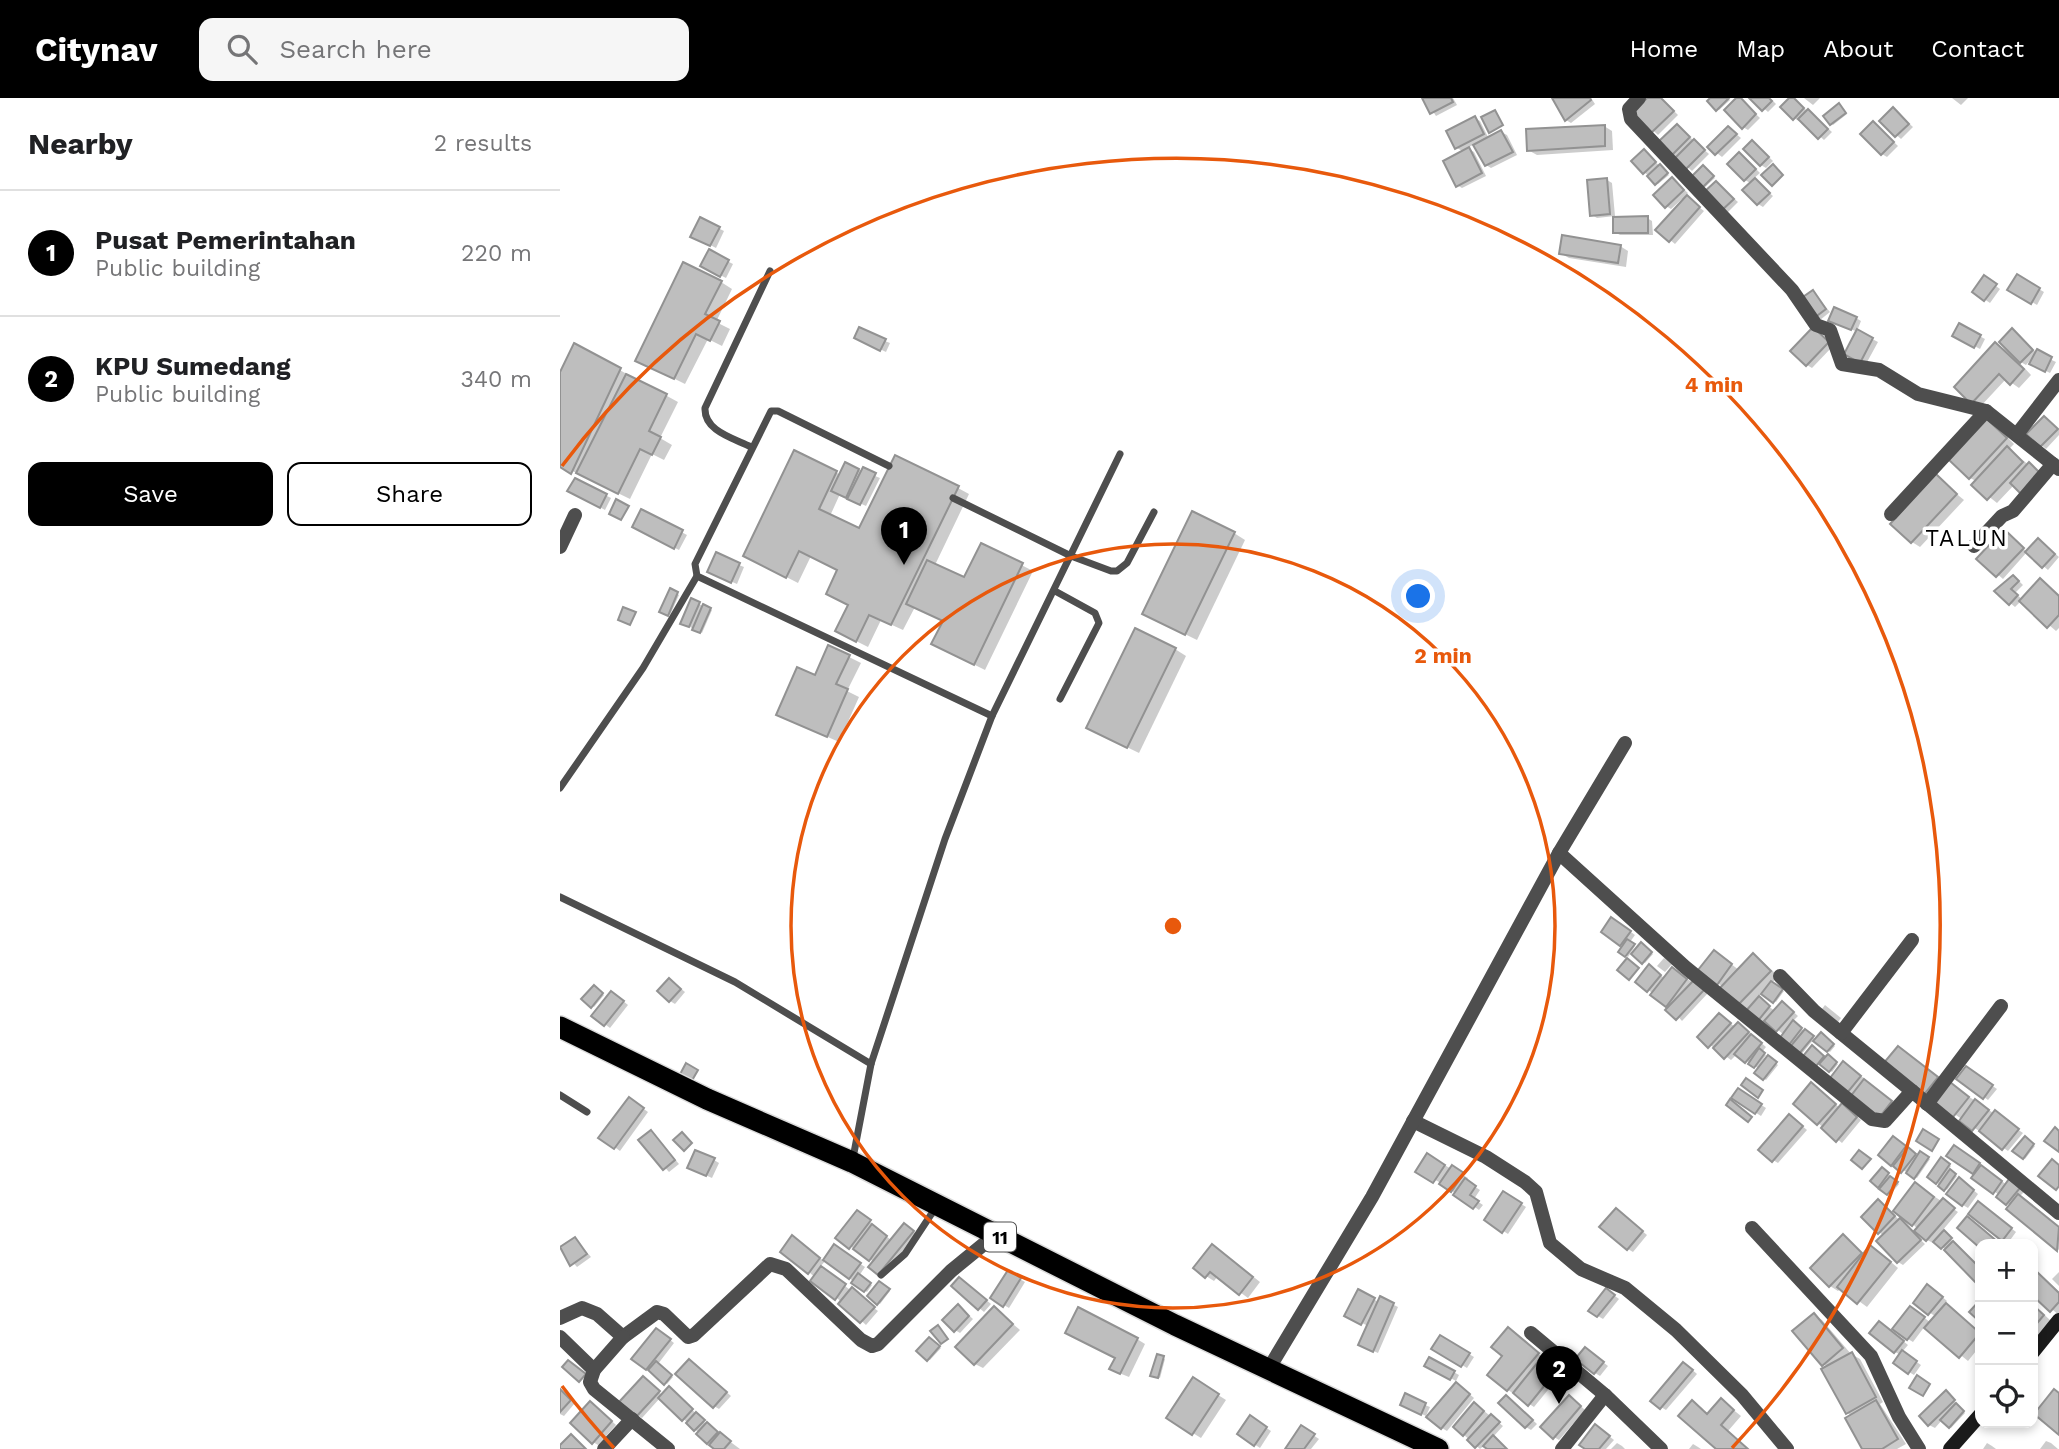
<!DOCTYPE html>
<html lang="en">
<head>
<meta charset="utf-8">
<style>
	body { margin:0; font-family:"Work Sans",sans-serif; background:#f6f6f6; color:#202124 }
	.controls { position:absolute; right:21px; bottom:21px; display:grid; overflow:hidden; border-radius:14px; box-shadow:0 4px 10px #0003 }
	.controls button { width:63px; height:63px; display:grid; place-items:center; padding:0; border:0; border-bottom:2px solid #e0e0e0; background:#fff; color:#202124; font:35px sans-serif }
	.you { position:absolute; left:859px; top:499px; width:24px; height:24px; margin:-18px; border:5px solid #fff; border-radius:50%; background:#1a73e8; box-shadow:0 0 0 10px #1a73e833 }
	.badge { display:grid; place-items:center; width:46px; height:46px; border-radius:50%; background:#000; color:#fff; font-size:23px; font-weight:700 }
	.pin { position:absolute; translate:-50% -58px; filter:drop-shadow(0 2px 4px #0008) }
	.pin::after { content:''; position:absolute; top:37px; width:24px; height:21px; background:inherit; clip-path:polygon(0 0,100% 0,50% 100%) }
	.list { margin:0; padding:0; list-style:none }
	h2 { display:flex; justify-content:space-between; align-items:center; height:91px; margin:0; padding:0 28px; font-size:30px }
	h2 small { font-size:23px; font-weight:400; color:#757577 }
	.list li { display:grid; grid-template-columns:46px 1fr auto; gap:21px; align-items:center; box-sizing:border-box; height:126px; padding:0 28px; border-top:2px solid #e0e0e0 }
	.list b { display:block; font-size:26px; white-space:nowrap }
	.list p { margin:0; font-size:23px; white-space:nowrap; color:#757577 }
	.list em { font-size:23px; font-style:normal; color:#757577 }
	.actions { display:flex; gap:14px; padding:21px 28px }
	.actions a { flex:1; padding:16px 0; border:2px solid #000; border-radius:14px; text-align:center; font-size:24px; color:#000 }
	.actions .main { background:#000; color:#fff }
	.icon { flex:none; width:38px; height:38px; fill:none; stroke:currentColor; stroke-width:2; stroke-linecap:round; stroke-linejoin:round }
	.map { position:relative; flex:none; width:1499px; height:1351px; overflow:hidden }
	header { display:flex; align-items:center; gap:42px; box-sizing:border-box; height:98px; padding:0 35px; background:#000; color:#fff }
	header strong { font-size:33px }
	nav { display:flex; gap:38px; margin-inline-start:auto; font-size:24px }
	.search { width:490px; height:63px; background:#f6f6f6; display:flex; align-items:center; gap:18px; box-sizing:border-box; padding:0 24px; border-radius:14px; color:#757577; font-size:26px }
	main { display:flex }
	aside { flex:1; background:#fff }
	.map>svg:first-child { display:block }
	.shadow { fill:#0003 }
	.building { fill:#bebebe; stroke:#929292; stroke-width:2 }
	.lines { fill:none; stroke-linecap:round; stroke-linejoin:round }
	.highway-casing { stroke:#dbdbdb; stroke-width:24 }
	.lane { stroke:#4e4e4e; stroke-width:7 }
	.street { stroke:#4e4e4e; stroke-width:14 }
	.secondary { stroke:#1b1b1b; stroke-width:14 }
	.highway { stroke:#000; stroke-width:21 }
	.ring { fill:none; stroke:#e8590c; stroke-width:3.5 }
	.labels { text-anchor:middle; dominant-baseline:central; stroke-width:7; stroke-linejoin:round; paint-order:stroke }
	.shield { fill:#fff; stroke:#4c4c4c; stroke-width:2 }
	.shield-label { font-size:18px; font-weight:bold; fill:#000 }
	.quarter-label { font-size:23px; letter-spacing:2px; fill:#000; stroke:#fff }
	.centre { fill:#e8590c; stroke:#fff; stroke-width:3.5 }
	.ring-label { font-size:21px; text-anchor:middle; font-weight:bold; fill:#e8590c; stroke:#fff; stroke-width:7; stroke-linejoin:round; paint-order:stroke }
</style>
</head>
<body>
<header>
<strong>Citynav</strong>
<div class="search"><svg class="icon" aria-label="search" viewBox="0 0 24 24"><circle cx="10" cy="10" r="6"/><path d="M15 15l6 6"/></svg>Search here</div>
<nav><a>Home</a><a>Map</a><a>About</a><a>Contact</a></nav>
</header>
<main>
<aside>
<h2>Nearby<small>2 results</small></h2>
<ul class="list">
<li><span class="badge">1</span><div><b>Pusat Pemerintahan</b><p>Public building</p></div><em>220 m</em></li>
<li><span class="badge">2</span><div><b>KPU Sumedang</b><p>Public building</p></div><em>340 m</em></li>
</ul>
<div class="actions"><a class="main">Save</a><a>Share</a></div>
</aside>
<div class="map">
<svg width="1499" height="1351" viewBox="0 0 1499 1351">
	<rect width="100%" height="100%" fill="#fff"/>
	<g class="shadow">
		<path d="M864,0H893L897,7L876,18Z"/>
		<path d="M994,0H1031L1035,6L1011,25L1006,22Z"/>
		<path d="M1089,0H1101L1118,17L1098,37L1074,15Z"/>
		<path d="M1152,0H1168L1170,2L1159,12Z"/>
		<path d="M1179,0L1200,20L1188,32L1183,29Z"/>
		<path d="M1192,0H1210L1216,6L1208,14Z"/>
		<path d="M1232,0L1272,34L1264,42L1241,21L1239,23L1234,20Z"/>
		<path d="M1244,0H1260L1253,7Z"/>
		<path d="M1392,0H1408L1401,7Z"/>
		<path d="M1281,8L1287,16L1273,27L1265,18Z"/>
		<path d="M1333,11L1353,29L1341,41L1321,23Z"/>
		<path d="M915,20L920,23L929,41L941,34L947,37L957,57L931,70L926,67L915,46L907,50L914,54L926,78L902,90L897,87L904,54L897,50Z"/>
		<path d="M1314,25L1338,48L1327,59L1322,56Z"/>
		<path d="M1044,28L1052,33L1053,52L977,57L968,52Z"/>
		<path d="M1117,28L1149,56L1132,73L1113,56Z"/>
		<path d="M1169,30L1181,40L1162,59L1149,49Z"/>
		<path d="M1193,44L1213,63L1206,70L1201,67Z"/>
		<path d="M1084,53L1109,77L1098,86L1084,74Z"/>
		<path d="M1184,59L1200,75L1193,81L1213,98L1203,109L1198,106L1192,86L1185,82Z"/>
		<path d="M1145,70L1155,80L1145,89L1144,88Z"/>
		<path d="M1112,81L1128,95L1125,98L1144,113L1115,146L1098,132L1124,103L1122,101L1111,111L1106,108Z"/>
		<path d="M1047,82L1052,85L1055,118L1037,120L1032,117Z"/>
		<path d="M1156,85L1178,104L1167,115L1162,112Z"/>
		<path d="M1087,120L1092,123L1093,137H1060L1055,134Z"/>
		<path d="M140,121L164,133L156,150L133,138Z"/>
		<path d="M1060,148L1068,153L1066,169L1009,160L1000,155Z"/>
		<path d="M149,154L173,166L166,180L142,168Z"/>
		<path d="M1457,178L1484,194L1477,207L1450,191Z"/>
		<path d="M1429,183L1440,191L1430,205L1414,194Z"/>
		<path d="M161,184L172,191L156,224L170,231L162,248L148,241L125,286L89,268Z"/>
		<path d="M1253,194L1270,214L1260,222L1255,219Z"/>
		<path d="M1296,220L1301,223L1297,233L1318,244L1306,266L1287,256L1298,234L1275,225Z"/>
		<path d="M1399,227L1425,241L1420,251L1394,237Z"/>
		<path d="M1254,231L1273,248L1252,270L1247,267Z"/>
		<path d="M1453,233L1477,255L1496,264L1490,275L1472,266L1474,258L1466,267L1457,262L1471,277L1459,290L1446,281L1420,309L1412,304L1436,246L1451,255Z"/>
		<path d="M301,242L325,243L330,245L326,254Z"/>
		<path d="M14,247L118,304L100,340L112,347L104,362L92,356L70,401L0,367V279Z"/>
		<path d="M1484,320L1499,332V337L1486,351L1469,336Z"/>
		<path d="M1436,328L1454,346L1449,351L1485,380L1454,387L1437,405L1413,386L1416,383L1410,380Z"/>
		<path d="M235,354L281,377L285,366L320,380L306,408L280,396L270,418L300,433L398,390L409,396L375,467L405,482L422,447L473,473L425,572L385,552L384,524L355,509L343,532L321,522L308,549L288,539L290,507L279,472L251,458L238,485L197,464Z"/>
		<path d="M1376,379L1404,402L1360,449L1352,444Z"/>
		<path d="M15,382L51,400L45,412L10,393Z"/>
		<path d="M82,413L127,437L119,452L74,429Z"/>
		<path d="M674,435L685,442L637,542L596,522Z"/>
		<path d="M1449,437L1467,454L1479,442L1499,459L1488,472L1467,454L1443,481L1419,460Z"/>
		<path d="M179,467L184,469L177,486L154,476Z"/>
		<path d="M1458,482L1463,487L1455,495L1463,502L1481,483L1499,497V530L1496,533L1461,503L1455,509L1437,494Z"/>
		<path d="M111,492L119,497L110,517L101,513Z"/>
		<path d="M132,503L152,512L142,535L122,525Z"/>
		<path d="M269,549L301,565L287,593L299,599L279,644L230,622Z"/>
		<path d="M615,551L626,558L579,655L540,636Z"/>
		<path d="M1057,824L1075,837L1070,844L1075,848L1068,859L1060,853L1064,848L1043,833Z"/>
		<path d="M1083,848L1093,856L1085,865L1073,856Z"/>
		<path d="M1159,857L1179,872L1193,857L1201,862L1218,878L1212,885L1224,893L1216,904L1202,895L1197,900L1215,913L1227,908L1238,918L1232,924L1257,942L1261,937L1275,948L1270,954L1254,941L1241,957L1223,936L1206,922L1203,926L1198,923L1158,885Z"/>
		<path d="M1104,860L1112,866L1105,874L1097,868Z"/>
		<path d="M1094,871L1105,881L1117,874L1148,895L1122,923L1110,909L1077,883Z"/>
		<path d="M110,882L125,894L115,906L110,903Z"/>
		<path d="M34,889L44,897L34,909L24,901Z"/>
		<path d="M57,898L68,907L50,930L34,918Z"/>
		<path d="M1265,907L1281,920L1278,924L1262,911Z"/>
		<path d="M1160,917L1175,929H1183L1206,949L1202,954L1206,957L1200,966L1202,968L1209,960L1218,967L1206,982L1196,975L1199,971L1177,956L1171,962L1139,939Z"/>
		<path d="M1252,949L1278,966L1272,974L1261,965L1257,967Z"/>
		<path d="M1289,968L1336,1007L1324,1022L1288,993Z"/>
		<path d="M1411,973L1437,991L1428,1002L1424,999Z"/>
		<path d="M1257,990L1280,1010L1288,1011L1301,1022L1282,1045L1235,1006Z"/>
		<path d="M1396,990L1463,1035L1448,1053L1377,1004Z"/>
		<path d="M1178,992L1206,1010L1201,1018L1173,1000Z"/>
		<path d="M74,1004L88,1014L60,1053L41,1039Z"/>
		<path d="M1234,1021L1247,1032L1218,1065L1213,1062Z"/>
		<path d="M91,1034L119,1066L109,1074L81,1043Z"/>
		<path d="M1465,1041L1475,1048L1465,1061L1455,1053Z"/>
		<path d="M1339,1043L1359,1060L1361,1055L1370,1061L1357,1080L1332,1066Z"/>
		<path d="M1399,1052L1447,1087L1450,1084L1464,1094L1459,1099L1499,1129V1152L1448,1111L1451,1108L1439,1097L1388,1058Z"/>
		<path d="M868,1058L908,1080L906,1083L920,1092L914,1101L923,1107L919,1112L881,1085L858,1073Z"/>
		<path d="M1381,1061L1391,1068L1388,1072L1397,1078L1387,1092L1369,1079Z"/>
		<path d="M154,1062L159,1065L152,1080L134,1072Z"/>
		<path d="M1322,1071L1339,1086L1330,1097L1312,1083Z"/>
		<path d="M1405,1085L1418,1096L1408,1110L1403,1107Z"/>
		<path d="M1360,1089L1398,1114L1382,1133L1420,1170V1187L1384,1150L1367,1142L1353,1126Z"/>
		<path d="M944,1095L966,1109L948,1136L926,1122Z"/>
		<path d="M1319,1103L1365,1146L1343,1167L1338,1164L1324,1138L1319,1134Z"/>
		<path d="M1423,1108L1456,1134L1448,1145L1443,1142Z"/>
		<path d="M1061,1115L1087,1137L1073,1154L1068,1151Z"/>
		<path d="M302,1117L332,1143L349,1130L358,1137L324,1179L314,1164L278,1140Z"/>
		<path d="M1283,1139L1305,1157L1319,1154L1338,1170L1307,1209L1281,1190L1278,1193L1270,1188L1252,1170Z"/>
		<path d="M15,1141L31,1159L17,1169L1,1151Z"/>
		<path d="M237,1143L264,1163L275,1149L305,1169L299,1178L312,1187L307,1194L266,1162L260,1169L318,1213L306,1227L249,1174Z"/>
		<path d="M661,1153L700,1184L688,1200L658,1178L654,1183L646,1178Z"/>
		<path d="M1473,1169L1499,1194V1217L1473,1196Z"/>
		<path d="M448,1174L465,1184L449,1210L432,1200Z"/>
		<path d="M1499,1174V1188L1492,1181Z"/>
		<path d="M405,1184L431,1206L424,1214L393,1188Z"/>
		<path d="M320,1185L330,1193L320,1206L309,1198Z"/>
		<path d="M1373,1191L1387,1203L1384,1206L1420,1234V1248L1408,1263L1365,1228L1353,1244L1348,1241L1356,1213L1371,1225L1376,1219L1355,1204Z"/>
		<path d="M798,1194L819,1204L820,1200L838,1209L818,1255L805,1249L808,1228L786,1217Z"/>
		<path d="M1051,1195L1059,1201L1043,1221L1038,1218Z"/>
		<path d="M1473,1206L1491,1223L1473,1244Z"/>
		<path d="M398,1208L413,1221L400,1235L395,1232Z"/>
		<path d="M434,1210L460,1232L423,1270L415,1266Z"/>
		<path d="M1254,1217L1262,1222L1291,1256L1300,1261L1323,1304L1320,1306L1346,1346L1337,1351H1304L1292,1318L1287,1315L1267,1269L1235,1233Z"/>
		<path d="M1325,1228L1348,1247L1342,1254L1361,1267L1354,1277L1349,1274L1341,1257L1335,1254Z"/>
		<path d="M101,1235L114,1245L98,1266L113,1279L107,1286L87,1271Z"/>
		<path d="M956,1236L1001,1276L974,1309L948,1292L945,1258Z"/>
		<path d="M880,1239L914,1259L907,1270L874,1250Z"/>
		<path d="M577,1241L585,1246L569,1279L559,1275Z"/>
		<path d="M371,1242L381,1250L370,1262L368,1261Z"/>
		<path d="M1030,1254L1048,1268L1040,1278L1035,1275Z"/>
		<path d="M598,1258L605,1261L600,1280L592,1277Z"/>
		<path d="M870,1261L899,1277L896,1283L867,1267Z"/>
		<path d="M134,1266L171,1298L159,1311L154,1308Z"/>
		<path d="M1129,1269L1137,1276L1106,1312L1101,1309Z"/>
		<path d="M84,1280L93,1287L91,1290L103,1297L114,1293L145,1325L180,1351H157L100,1300L82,1320L77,1317Z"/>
		<path d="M633,1281L666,1302L641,1340L608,1320Z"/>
		<path d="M901,1289L914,1300L887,1333L882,1330Z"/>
		<path d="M0,1292L15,1305L4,1318L0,1316Z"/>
		<path d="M1386,1294L1405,1315L1391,1330L1382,1322L1375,1330L1369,1327Z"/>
		<path d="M951,1302L977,1326L971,1332L966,1329Z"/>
		<path d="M1014,1302L1025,1312L999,1342L994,1339Z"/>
		<path d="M1161,1302L1181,1318L1168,1333L1188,1351H1159L1132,1305L1149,1316Z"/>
		<path d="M865,1307L870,1309L866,1318L847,1309Z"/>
		<path d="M36,1308L56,1327L38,1347L33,1344Z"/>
		<path d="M919,1309L943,1328L933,1339L947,1351H929L925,1347L920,1351L904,1337Z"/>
		<path d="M690,1319L711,1333L700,1350L679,1336Z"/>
		<path d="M741,1329L759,1341L751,1351H728Z"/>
		<path d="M1040,1331L1054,1342L1046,1351H1027Z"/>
		<path d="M1486,1343L1491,1345L1498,1351H1480Z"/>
		<path d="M1057,1345L1062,1348L1065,1351H1051Z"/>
		<path d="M1427,1345L1432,1348L1436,1351H1423Z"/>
		<path d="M1133,1346L1138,1349L1141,1351H1129Z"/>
	</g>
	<g class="building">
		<path d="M862,0H891L893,4L870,16Z"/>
		<path d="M992,0H1030L1031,2L1005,23Z"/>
		<path d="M1087,0H1101L1114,13L1091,35L1072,15Z"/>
		<path d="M1150,0H1169L1156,13L1147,3Z"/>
		<path d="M1176,0H1181L1196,16L1182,31L1164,12Z"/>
		<path d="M1189,0H1209L1212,3L1202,13Z"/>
		<path d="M1229,0H1234L1244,10L1233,22L1220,9Z"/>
		<path d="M1279,5L1286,15L1270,27L1263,18Z"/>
		<path d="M1333,9L1349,26L1335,39L1319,23Z"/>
		<path d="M1248,11L1268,31L1258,41L1238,21Z"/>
		<path d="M935,12L943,27L929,35L921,19Z"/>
		<path d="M915,18L924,36L895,51L886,33Z"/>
		<path d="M1313,23L1334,44L1321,57L1300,36Z"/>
		<path d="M1117,26L1130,39L1112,57L1098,44Z"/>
		<path d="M1045,27V48L967,53L966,31Z"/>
		<path d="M1168,28L1177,36L1155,57L1147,49Z"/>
		<path d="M941,32L953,54L925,68L913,47Z"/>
		<path d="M1134,41L1145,52L1126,71L1115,60Z"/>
		<path d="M1192,42L1209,59L1200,68L1183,51Z"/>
		<path d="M909,49L922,75L896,89L883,63Z"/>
		<path d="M1084,51L1096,64L1083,76L1071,63Z"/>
		<path d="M1179,54L1196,71L1184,83L1167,66Z"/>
		<path d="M1100,66L1108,75L1095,87L1087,78Z"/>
		<path d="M1213,66L1223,77L1212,88L1201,77Z"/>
		<path d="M1143,67L1154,78L1143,89L1132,78Z"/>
		<path d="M1112,79L1124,92L1105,110L1093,97Z"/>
		<path d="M1047,80L1050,116L1030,118L1027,82Z"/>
		<path d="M1195,80L1210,95L1197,107L1182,92Z"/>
		<path d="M1156,83L1174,101L1161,113L1143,95Z"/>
		<path d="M1127,97L1140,109L1109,144L1095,132Z"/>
		<path d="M1088,118V135H1053V119Z"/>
		<path d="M140,119L160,129L150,148L130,139Z"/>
		<path d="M1002,137L1061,147L1058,165L999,156Z"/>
		<path d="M149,151L169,162L160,179L140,168Z"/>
		<path d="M123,164L162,183L145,216L160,223L150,243L136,236L114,281L75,263Z"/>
		<path d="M1457,176L1480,190L1471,206L1447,192Z"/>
		<path d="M1424,177L1437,186L1424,203L1412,194Z"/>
		<path d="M1253,192L1266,211L1254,220L1240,201Z"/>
		<path d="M1274,209L1297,219L1291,232L1268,223Z"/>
		<path d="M1399,225L1421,237L1414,250L1392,238Z"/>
		<path d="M299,229L326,241L320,253L294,240Z"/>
		<path d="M1253,229L1269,244L1246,268L1230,253Z"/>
		<path d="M1452,230L1473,252L1460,265L1439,244Z"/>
		<path d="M1297,231L1313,240L1300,265L1284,256Z"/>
		<path d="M1435,244L1464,271L1450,287L1439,276L1411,306L1394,289Z"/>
		<path d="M14,245L61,270L11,376L0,369V274Z"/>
		<path d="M1477,251L1492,259L1485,274L1469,266Z"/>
		<path d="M66,276L107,296L89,333L101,339L92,357L80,351L58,396L16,375Z"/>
		<path d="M1484,318L1498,331L1480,349L1466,336Z"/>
		<path d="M1427,321L1447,340L1409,381L1389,362Z"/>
		<path d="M1447,348L1463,364L1427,402L1411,387Z"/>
		<path d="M234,352L277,373L259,411L299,430L335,357L399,388L331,527L309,517L296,544L275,533L288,507L266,496L277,472L239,453L226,480L183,458Z"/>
		<path d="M285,364L299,371L286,400L271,393Z"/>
		<path d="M1469,364L1481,376L1462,397L1450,385Z"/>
		<path d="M303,369L316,375L300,407L287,401Z"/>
		<path d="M1376,376L1397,396L1351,445L1330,426Z"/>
		<path d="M15,380L47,396L40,410L7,393Z"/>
		<path d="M56,401L69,408L61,422L49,416Z"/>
		<path d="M81,411L123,432L114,451L72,429Z"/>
		<path d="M632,413L675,434L625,537L582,516Z"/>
		<path d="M1444,431L1464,450L1436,479L1416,461Z"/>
		<path d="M1478,440L1495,456L1482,470L1465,454Z"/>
		<path d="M421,445L463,465L414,567L371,546L383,523L346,506L367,462L404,479Z"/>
		<path d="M156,454L180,465L171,485L147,474Z"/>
		<path d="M1453,477L1459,483L1451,491L1458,497L1449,507L1434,493Z"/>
		<path d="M1480,480L1499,498V517L1487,530L1459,503Z"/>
		<path d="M110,490L118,494L108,518L99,514Z"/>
		<path d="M131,500L140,504L129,529L120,526Z"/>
		<path d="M143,506L151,510L140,535L132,532Z"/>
		<path d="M63,509L76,514L70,527L58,522Z"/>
		<path d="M575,530L616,550L567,650L526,630Z"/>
		<path d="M268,547L290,557L276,586L288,591L267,639L216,617L237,569L255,577Z"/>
		<path d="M1051,819L1071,833L1060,848L1041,834Z"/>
		<path d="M1067,841L1075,846L1065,859L1058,854Z"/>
		<path d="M1081,844L1092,854L1082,866L1071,856Z"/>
		<path d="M1154,852L1172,866L1157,887L1138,872Z"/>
		<path d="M1193,855L1211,873L1176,909L1158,892Z"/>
		<path d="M1067,860L1079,870L1069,882L1057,872Z"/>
		<path d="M1089,866L1101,877L1087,894L1075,884Z"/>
		<path d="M1112,869L1127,881L1106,909L1090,897Z"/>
		<path d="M109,880L121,891L109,904L97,893Z"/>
		<path d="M1134,882L1144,892L1116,922L1105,912Z"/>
		<path d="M1211,883L1223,891L1213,905L1201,896Z"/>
		<path d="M34,887L43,895L31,910L21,901Z"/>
		<path d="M51,893L64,903L44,928L31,918Z"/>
		<path d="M1199,898L1210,908L1197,924L1185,914Z"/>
		<path d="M1222,903L1234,914L1216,934L1204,923Z"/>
		<path d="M1159,915L1171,925L1148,950L1137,939Z"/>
		<path d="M1233,922L1242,930L1228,948L1219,941Z"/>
		<path d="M1178,924L1189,934L1164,961L1153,950Z"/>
		<path d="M1245,931L1254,938L1238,957L1229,950Z"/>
		<path d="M1261,934L1274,946L1267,954L1253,943Z"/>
		<path d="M1191,936L1202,945L1185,965L1174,956Z"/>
		<path d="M1252,947L1264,958L1256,968L1243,958Z"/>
		<path d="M1338,948L1378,979L1362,999L1322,967Z"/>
		<path d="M1199,950L1205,955L1194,970L1188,966Z"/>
		<path d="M1268,956L1277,964L1269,974L1259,966Z"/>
		<path d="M1208,957L1217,964L1203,982L1194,975Z"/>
		<path d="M1283,963L1301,978L1287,995L1270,980Z"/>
		<path d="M126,965L138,972L130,986L118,980Z"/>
		<path d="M1406,968L1433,987L1423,1001L1396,981Z"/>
		<path d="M1186,980L1203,992L1198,1000L1181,987Z"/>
		<path d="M1304,981L1332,1003L1318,1021L1290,999Z"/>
		<path d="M1251,984L1276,1006L1257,1027L1233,1006Z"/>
		<path d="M1390,984L1409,999L1393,1019L1374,1005Z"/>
		<path d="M1178,990L1202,1006L1195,1016L1171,1000Z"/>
		<path d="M69,999L84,1010L54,1051L38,1040Z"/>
		<path d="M1170,1001L1192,1019L1188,1024L1166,1007Z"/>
		<path d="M1415,1001L1429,1012L1412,1033L1399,1023Z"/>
		<path d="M1282,1005L1297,1019L1276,1044L1261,1030Z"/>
		<path d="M1435,1012L1459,1031L1442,1052L1419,1033Z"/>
		<path d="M1229,1016L1243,1028L1212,1064L1198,1052Z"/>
		<path d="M1495,1029L1499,1033V1054L1484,1043Z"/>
		<path d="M1363,1031L1379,1041L1372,1053L1356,1043Z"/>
		<path d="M91,1032L115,1062L103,1072L78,1042Z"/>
		<path d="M122,1034L132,1045L124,1053L113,1042Z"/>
		<path d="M1333,1038L1346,1048L1331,1068L1318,1057Z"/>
		<path d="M1465,1038L1474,1046L1463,1061L1452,1053Z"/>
		<path d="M1394,1047L1420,1065L1413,1076L1386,1058Z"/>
		<path d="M1348,1049L1356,1056L1341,1075L1333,1068Z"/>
		<path d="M135,1052L155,1060L146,1078L127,1070Z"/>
		<path d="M1299,1052L1311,1061L1302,1071L1291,1062Z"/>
		<path d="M1360,1053L1369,1059L1354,1081L1346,1075Z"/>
		<path d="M867,1055L885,1067L873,1085L855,1074Z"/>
		<path d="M1381,1059L1390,1066L1376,1086L1367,1079Z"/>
		<path d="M1492,1061L1499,1067V1088L1496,1092L1478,1078Z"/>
		<path d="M892,1067L904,1075L891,1094L879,1086Z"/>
		<path d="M1421,1067L1442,1083L1433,1096L1411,1080Z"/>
		<path d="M1322,1069L1329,1075L1318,1090L1310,1083Z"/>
		<path d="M1390,1071L1396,1076L1384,1093L1378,1088Z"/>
		<path d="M1330,1078L1338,1084L1327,1097L1319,1091Z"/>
		<path d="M1399,1079L1414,1092L1402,1108L1386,1096Z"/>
		<path d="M905,1080L916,1088L910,1097L919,1103L913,1111L893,1097Z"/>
		<path d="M1449,1081L1460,1090L1446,1107L1436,1099Z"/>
		<path d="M1355,1084L1374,1099L1352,1128L1333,1113Z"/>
		<path d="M943,1093L962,1105L942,1135L924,1122Z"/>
		<path d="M1458,1096L1499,1129L1497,1153L1446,1111Z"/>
		<path d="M1383,1100L1395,1110L1366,1143L1354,1133Z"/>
		<path d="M1318,1101L1335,1118L1318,1136L1301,1119Z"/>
		<path d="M1418,1103L1452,1130L1442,1143L1408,1116Z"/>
		<path d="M1056,1110L1083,1133L1067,1152L1039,1129Z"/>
		<path d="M297,1112L311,1122L289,1151L275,1140Z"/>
		<path d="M1407,1118L1438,1144L1436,1146H1420V1150L1397,1130Z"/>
		<path d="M1340,1120L1361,1142L1337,1165L1316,1143Z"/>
		<path d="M344,1125L354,1133L318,1177L308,1169Z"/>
		<path d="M312,1126L327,1138L309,1163L293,1151Z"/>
		<path d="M1384,1132L1392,1140L1381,1151L1373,1144Z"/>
		<path d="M1283,1136L1302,1155L1269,1189L1250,1170Z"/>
		<path d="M232,1137L260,1160L248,1176L220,1154Z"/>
		<path d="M15,1139L27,1156L10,1168L0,1149Z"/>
		<path d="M1393,1143L1420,1170V1189L1384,1152Z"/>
		<path d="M274,1146L301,1165L289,1181L263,1162Z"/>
		<path d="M652,1146L693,1179L679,1197L650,1174L645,1180L633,1170Z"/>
		<path d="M1310,1147L1331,1164L1297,1206L1277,1189Z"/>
		<path d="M261,1168L286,1186L275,1202L250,1183Z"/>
		<path d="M1473,1170L1499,1195V1204L1490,1214L1473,1198Z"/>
		<path d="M448,1172L461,1180L443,1209L430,1200Z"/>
		<path d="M298,1175L311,1185L304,1194L291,1185Z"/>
		<path d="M399,1179L427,1202L418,1212L391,1188Z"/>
		<path d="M319,1183L330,1191L317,1207L307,1198Z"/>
		<path d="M1367,1186L1383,1199L1368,1217L1353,1205Z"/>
		<path d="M292,1189L315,1209L300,1225L278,1206Z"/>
		<path d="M1046,1190L1055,1197L1037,1219L1028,1213Z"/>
		<path d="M798,1191L815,1200L801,1227L784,1218Z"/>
		<path d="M820,1198L834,1205L813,1254L798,1247Z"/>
		<path d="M1420,1202V1224L1409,1214Z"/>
		<path d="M1386,1205L1420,1235L1399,1260L1364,1230Z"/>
		<path d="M398,1206L409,1218L394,1234L382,1222Z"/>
		<path d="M1473,1207L1484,1217L1473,1230Z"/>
		<path d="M434,1208L453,1226L414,1267L395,1249Z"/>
		<path d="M1350,1208L1365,1219L1347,1242L1332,1231Z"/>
		<path d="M518,1209L578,1240L560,1276L549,1271L555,1260L505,1235Z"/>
		<path d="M1254,1215L1283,1250L1262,1268L1232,1233Z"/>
		<path d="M1319,1223L1344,1243L1334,1255L1309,1235Z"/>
		<path d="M378,1227L388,1241L381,1246L370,1233Z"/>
		<path d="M948,1229L979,1255L947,1293L927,1277L942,1258L931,1249Z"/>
		<path d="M96,1230L111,1241L86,1272L71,1261Z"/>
		<path d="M880,1237L910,1255L901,1269L871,1251Z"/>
		<path d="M369,1239L380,1248L367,1263L356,1253Z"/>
		<path d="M1025,1249L1044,1264L1034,1276L1015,1261Z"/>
		<path d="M1342,1252L1357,1263L1348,1276L1333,1265Z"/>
		<path d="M1292,1254L1316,1299L1286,1316L1261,1271Z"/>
		<path d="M597,1256L604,1258L598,1280L590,1278Z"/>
		<path d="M869,1259L895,1273L890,1282L864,1268Z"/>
		<path d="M982,1259L997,1272L968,1308L953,1295Z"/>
		<path d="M129,1261L167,1294L153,1310L115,1276Z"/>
		<path d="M8,1262L26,1276L19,1284L2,1269Z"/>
		<path d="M96,1263L112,1277L104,1287L88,1272Z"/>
		<path d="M1123,1264L1133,1272L1100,1311L1090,1303Z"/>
		<path d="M1357,1277L1370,1286L1363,1298L1349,1290Z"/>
		<path d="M83,1278L100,1293L76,1319L59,1304Z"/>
		<path d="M633,1279L659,1296L632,1337L606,1320Z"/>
		<path d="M896,1284L910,1296L881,1331L866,1319Z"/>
		<path d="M109,1288L133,1311L122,1323L98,1300Z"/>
		<path d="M0,1291L11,1302L0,1314Z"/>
		<path d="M1494,1291L1499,1295V1337L1474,1316Z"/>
		<path d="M1386,1292L1395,1302L1368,1328L1359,1318Z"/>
		<path d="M845,1295L866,1305L861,1317L840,1307Z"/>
		<path d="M946,1297L973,1322L965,1330L938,1305Z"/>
		<path d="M1009,1297L1021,1308L993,1341L980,1329Z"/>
		<path d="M1161,1300L1174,1312L1161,1327L1188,1351H1156L1118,1318L1132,1302L1147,1316Z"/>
		<path d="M1316,1302L1338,1341L1322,1351H1302L1285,1320Z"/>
		<path d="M30,1303L52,1323L32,1346L10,1325Z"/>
		<path d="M914,1304L924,1313L903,1338L893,1329Z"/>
		<path d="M1396,1305L1404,1313L1389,1330L1380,1322Z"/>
		<path d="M136,1314L145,1322L134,1333L126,1325Z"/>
		<path d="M931,1316L940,1324L915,1350L907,1342Z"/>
		<path d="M690,1317L707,1329L694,1348L677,1336Z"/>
		<path d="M147,1324L158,1334L147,1346L136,1336Z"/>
		<path d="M1035,1326L1050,1338L1039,1351H1025L1019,1347Z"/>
		<path d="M741,1327L755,1336L744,1351H725Z"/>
		<path d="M160,1334L171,1343L164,1351H154L149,1347Z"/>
		<path d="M11,1336L26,1351H0V1347Z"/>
		<path d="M933,1337L947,1351H927L923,1348Z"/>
	</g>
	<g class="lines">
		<g class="highway-casing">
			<path id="highway" d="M0,929L147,1001L292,1064L615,1227L878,1351"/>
		</g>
		<g class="lane">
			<path d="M191,349C173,340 144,333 145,310L210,173"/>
			<path d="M329,368L218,313H211L135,466L137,478L432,618"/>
			<path d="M393,400L511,458L551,473H557L567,465L594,414"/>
			<path d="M495,493L535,515L539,525L500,601"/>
			<path d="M0,690L83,570L137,478"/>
			<path d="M0,799L175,884L311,966"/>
			<path d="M0,997L27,1014"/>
			<path d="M293,1060L311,966L385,741L432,618L560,356"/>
			<path d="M321,1177L345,1156L376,1109"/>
		</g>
		<g class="street">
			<path d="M1079,0L1069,11L1071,21L1232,192L1256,227L1270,232L1282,266L1319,272L1358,296L1426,313L1499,371"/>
			<path d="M1458,335L1499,282"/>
			<path d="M1331,416L1426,313"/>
			<path d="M1414,448L1442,418L1453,413L1493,366"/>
			<path d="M0,449L15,417"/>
			<path d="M999,755L1125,869L1312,1021L1325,1023L1352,993L1499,1115"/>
			<path d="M1220,878L1254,913L1352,993"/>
			<path d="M1281,935L1352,842"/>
			<path d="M1367,1006L1441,908"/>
			<path d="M853,1023L926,1059L965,1084L976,1094L990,1145L1021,1171L1065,1190L1116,1232L1182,1297L1227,1351"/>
			<path d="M1192,1130L1311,1258L1339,1319L1359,1351"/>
			<path d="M0,1220L22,1210L37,1216L63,1239L97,1214L104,1216L128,1239L134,1237L210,1166L226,1171L301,1242L312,1248L318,1246L391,1173L435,1137"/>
			<path d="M971,1235L1045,1297L1101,1351"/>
			<path d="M0,1239L34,1272"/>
			<path d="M63,1239L34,1272L30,1284L34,1291L108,1351"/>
			<path d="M708,1272L812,1099L999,755L1065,645"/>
			<path d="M44,1351L72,1321"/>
			<path d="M1002,1351L1045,1297"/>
		</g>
		<g class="secondary">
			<path d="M1473,1254L1499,1222"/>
			<path d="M1390,1351L1420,1317"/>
		</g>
		<use href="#highway" class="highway"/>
	</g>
	<g class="ring">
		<circle cx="613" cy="828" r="382"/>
		<path d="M54 1350A765 765 0 0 1 2 1288M2 368A765 765 0 1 1 1172 1350"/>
	</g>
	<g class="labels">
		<rect class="shield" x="424" y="1124.5" width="32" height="29" rx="5"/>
		<g class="shield-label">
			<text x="440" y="1139">11</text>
		</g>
		<g class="quarter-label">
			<text x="1407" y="440">TALUN</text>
		</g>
	</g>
	<circle cx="613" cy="828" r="10" class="centre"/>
	<g class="ring-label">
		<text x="1154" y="294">4 min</text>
		<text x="883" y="565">2 min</text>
	</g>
</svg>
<div class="controls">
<button>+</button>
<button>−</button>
<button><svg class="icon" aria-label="locate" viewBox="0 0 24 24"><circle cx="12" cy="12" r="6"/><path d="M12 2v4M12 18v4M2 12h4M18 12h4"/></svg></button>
</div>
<div class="you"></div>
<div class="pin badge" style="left:344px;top:467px">1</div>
<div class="pin badge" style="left:999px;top:1306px">2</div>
</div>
</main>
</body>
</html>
